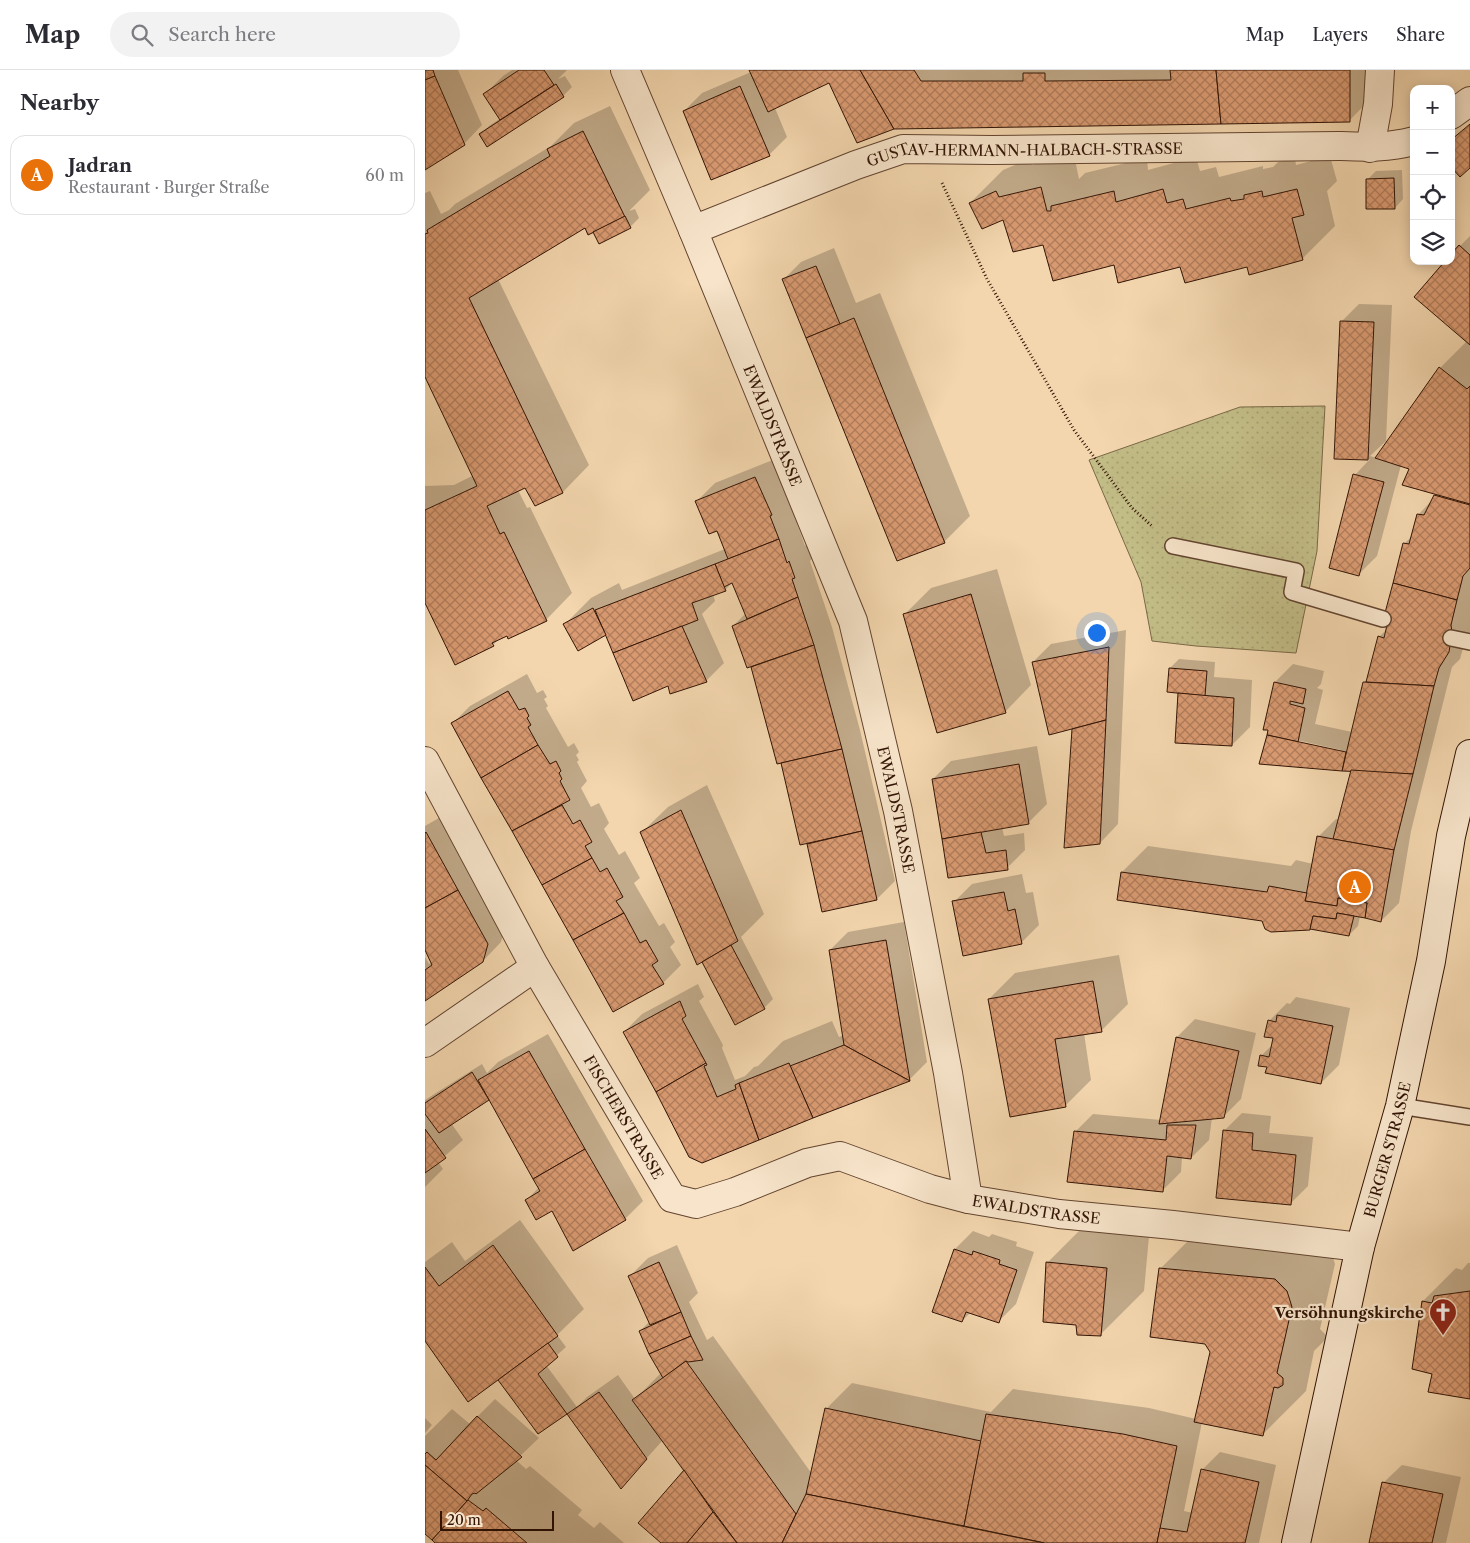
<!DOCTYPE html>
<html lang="en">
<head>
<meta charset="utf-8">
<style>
	body { margin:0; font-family:"Libre Caslon Text",serif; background:#f2f2f3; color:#2b2b33 }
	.controls { position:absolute; right:15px; top:15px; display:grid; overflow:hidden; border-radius:10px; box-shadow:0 2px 12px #0003 }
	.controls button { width:45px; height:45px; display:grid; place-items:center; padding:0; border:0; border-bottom:1px solid #e1e1e2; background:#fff; color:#2b2b33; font:25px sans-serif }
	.scale { position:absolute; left:15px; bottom:12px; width:114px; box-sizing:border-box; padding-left:5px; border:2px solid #321405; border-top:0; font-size:14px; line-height:18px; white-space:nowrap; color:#321405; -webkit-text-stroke:4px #f7e4ca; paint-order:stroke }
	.you { position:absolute; left:671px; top:562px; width:18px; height:18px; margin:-12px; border:4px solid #fff; border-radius:50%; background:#1a73e8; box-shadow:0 0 0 8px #1a73e833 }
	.badge { display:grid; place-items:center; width:32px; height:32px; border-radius:50%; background:#8f2418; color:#fff; font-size:16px; font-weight:700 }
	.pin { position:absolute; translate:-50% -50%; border:2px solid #fff; box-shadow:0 1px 5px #0006 }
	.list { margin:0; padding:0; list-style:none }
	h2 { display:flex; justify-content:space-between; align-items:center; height:65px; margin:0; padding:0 20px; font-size:21px }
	h2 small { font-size:16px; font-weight:400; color:#7c7c81 }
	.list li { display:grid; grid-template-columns:32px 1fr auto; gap:15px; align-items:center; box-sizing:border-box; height:80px; margin:0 10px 10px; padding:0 10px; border:1px solid #e1e1e2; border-radius:15px }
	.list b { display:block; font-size:19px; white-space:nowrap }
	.list p { margin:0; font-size:16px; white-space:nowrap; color:#7c7c81 }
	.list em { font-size:16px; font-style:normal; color:#7c7c81 }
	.icon { flex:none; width:28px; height:28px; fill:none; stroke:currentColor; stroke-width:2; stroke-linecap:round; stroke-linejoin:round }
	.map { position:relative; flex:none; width:1045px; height:1473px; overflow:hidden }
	header { display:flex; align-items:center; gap:30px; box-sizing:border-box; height:70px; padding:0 25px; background:#fff; border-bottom:1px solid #e1e1e2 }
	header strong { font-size:24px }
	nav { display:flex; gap:28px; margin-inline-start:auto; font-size:18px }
	.search { width:350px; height:45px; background:#f2f2f3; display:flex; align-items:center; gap:12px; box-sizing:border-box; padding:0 18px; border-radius:28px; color:#7c7c81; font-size:19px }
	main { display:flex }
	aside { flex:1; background:#fff }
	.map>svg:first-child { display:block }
	.grass { fill:url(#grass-dots); stroke:#7a6846 }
	.shadow { fill:#0003; fill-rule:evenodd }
	.building { fill:url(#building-cross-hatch); stroke:#321405 }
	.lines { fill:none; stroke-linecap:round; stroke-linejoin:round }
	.service-casing { stroke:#62442f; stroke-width:18 }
	.minor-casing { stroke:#62442f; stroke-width:30 }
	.secondary-casing { stroke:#321405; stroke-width:30 }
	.path { stroke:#321405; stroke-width:3; stroke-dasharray:1 2.5; stroke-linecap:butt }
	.service { stroke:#f7e4ca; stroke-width:15 }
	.minor { stroke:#f7e4ca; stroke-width:28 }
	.secondary { stroke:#f7e4ca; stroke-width:28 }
	.labels { text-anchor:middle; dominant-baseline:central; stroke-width:4.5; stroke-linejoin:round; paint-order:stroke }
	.street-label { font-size:15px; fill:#321405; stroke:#f7e4ca }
	.poi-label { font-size:15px; font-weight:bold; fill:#321405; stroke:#f7e4ca; text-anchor:end }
</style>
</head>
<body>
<header>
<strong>Map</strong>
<div class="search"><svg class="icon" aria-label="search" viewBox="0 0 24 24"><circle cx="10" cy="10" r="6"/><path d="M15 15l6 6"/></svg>Search here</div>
<nav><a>Map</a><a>Layers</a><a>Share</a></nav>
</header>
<main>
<aside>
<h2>Nearby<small></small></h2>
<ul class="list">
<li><span class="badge" style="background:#e8710a">A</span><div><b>Jadran</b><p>Restaurant · Burger Straße</p></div><em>60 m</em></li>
</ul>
</aside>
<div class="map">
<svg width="1045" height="1473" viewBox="0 0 1045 1473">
	<defs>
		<pattern id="grass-dots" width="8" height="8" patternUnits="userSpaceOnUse" patternTransform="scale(1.25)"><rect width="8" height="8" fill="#c2bc86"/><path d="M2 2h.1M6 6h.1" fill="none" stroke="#a7a172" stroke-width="1.8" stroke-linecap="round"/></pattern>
		<pattern id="building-cross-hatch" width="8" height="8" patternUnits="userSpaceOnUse" patternTransform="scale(1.25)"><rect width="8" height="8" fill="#da9b72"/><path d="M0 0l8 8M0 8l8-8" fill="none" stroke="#b17d5c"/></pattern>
	</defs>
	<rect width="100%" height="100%" fill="#f3d6ae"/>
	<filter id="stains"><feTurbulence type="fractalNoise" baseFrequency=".004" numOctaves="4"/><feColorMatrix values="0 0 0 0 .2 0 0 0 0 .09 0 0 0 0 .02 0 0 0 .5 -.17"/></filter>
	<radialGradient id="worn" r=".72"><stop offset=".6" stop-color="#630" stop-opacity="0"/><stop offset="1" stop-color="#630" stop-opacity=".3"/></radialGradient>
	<path class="grass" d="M900,336L892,481L871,583L771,576L727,571L716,512L664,390L815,337Z"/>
	<g class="shadow">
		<path d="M0,0H33L57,55L39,74L0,99Z"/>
		<path d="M87,0H142L133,9L140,6L147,17L138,26L55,65L64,56L76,48L60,24L78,6Z"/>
		<path d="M325,0H950V24L924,51L405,12L350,38L362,67L344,85L259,41L277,23L326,2Z"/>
		<path d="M185,36L225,120L204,141L210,139L214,148L205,157L169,161L160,156L73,209L164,395L138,422L110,435L101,416L93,420L102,438L105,437L147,523L121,550L82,565L75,568L68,575L30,593L0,530V416L29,415L49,405L0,305V123L5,121L16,144L24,140L30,134L126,76L149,53Z"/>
		<path d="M649,85L654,109L660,103L722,88L723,100L771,87L775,101L791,97L794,107L838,96V99L848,97L853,92L870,88L871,95L905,86L912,111L902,121L910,156L877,189L823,196L690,193L619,173L579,148L545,133L578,100L604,89L607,95Z"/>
		<path d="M977,100L978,129L970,138L942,110L951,101Z"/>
		<path d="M1045,166V562L1040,571L1035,589L1027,597L986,761L974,833L956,851L935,846L933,856L924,865L838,850L693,829L697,802L723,776L866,796L871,790L888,794L893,767L911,749H914L928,700L836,693L844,665L850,612L868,594L899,601L896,614L892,618L898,620L890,654L927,662L939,612L944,608L954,567L962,559L979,474L988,465L993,445L1013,424L986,398L976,395L952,486L934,504L930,405L945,389L910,387L916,252L934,234L967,235L961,371L945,386L952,388L1015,298L1042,271L1026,191L1035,176ZM867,669L916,680V681L867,671Z"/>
		<path d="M409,178L431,233L455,223L545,446L519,472L358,210L376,192Z"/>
		<path d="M348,390L364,426L363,428L380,476L382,474L387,489L385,491L407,557L435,660L470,811L452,829L398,841L383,772L357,691L353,693L326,596L308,556L321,543L308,512L300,520L288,524L290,531L277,544L299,593L281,611L243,614L181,563L140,554L166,528L194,513L197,520L300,479L293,459L272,431L290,413Z"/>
		<path d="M572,499L606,615L580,642L480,544L506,518Z"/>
		<path d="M701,560L693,754L675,773L640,777L648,657L608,592L626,574Z"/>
		<path d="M754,589L790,592L789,607L827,610L825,657L807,675L754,622L745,598Z"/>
		<path d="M102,604L112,623L118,620L122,627L119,629L123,636L121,638L143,677L149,673L154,682L151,685L154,690L152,692L162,711L156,718L166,737L174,733L184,753L179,759L194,785L200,781L215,808L209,813L234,856L239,853L250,872L245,877L256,895L238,913L188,940L27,654L45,636Z"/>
		<path d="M612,676L622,734L604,752L577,757L579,766L599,763L600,780L582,798L524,806L508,709L526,691Z"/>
		<path d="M282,715L339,844L316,867L348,929L339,938L311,954L216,763L243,737Z"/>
		<path d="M19,745L81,855L76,872L58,891L0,930V887L4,894L7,892L0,878V756Z"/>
		<path d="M597,804L601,823L608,822L614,855L596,873L529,832L547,814Z"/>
		<path d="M479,852L502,992L484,1010L265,1086L199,962L217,944L273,914L279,927L274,931L298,975L297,978L310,1010L320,1006L329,997L333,996L358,971L407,951L414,967L419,965L405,880L423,862Z"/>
		<path d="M694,885L703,934L677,960L659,963L666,1010L640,1036L564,929L590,903Z"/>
		<path d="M871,927L925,938L914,995L896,1013L843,996L836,986L848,974L849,967L844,951L862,933L865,934Z"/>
		<path d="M770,949L831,963L816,1029L798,1047L787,1048L784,1070L766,1088L757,1087L756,1102L738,1120L650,1062L668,1044L736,1050L752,967Z"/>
		<path d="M123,964L218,1131L200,1149L127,1140L102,1130L114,1117L64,1028L26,1053L38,1070L13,1092L18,1099L0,1117V1030L57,994L62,1003L73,992Z"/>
		<path d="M817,1043L846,1046L844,1063L888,1067L883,1116L865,1134L799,1061Z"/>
		<path d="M95,1150L159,1239L132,1265L141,1277L121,1295L152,1337L162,1327L193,1305L210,1329L236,1303L215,1261L225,1251L205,1206L223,1188L252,1175L273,1223L264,1232L282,1270L288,1266L387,1404L401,1339L427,1313L566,1342L588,1319L724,1338L771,1349L786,1282L735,1199L778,1156L905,1178L910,1194L895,1259L901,1265L900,1270L889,1281L881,1321L838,1364L777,1352L759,1441L768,1443L777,1400L795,1382L851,1395L834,1473H238L260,1401L238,1370L196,1417L142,1343L113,1362L75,1310L0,1269V1192L27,1172L40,1191Z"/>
		<path d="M665,1150L725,1155L719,1221L676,1264L652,1254L622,1193Z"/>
		<path d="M548,1161L564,1167L567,1164L592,1172L591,1176L609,1182L591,1234L573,1252L546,1242L537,1251L509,1241L530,1179Z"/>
		<path d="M1043,1193H1045V1328L1008,1303L998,1231L1031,1198L1037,1200Z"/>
		<path d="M70,1329L114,1368L91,1390L101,1399L105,1396L157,1440L153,1445L169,1458L175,1452L199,1473H12L0,1463V1366L27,1339L45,1354Z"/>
		<path d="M0,1348L7,1355L0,1363Z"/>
		<path d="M977,1395L1036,1407L1021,1473H945L958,1413Z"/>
	</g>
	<g class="building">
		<path d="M0,0H8L10,6L0,10Z"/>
		<path d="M94,0H119L129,15L75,50L58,24Z"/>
		<path d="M324,0H435L469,59L432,73L404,13L343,42Z"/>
		<path d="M435,0H489L496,11H598V3H620V11L746,10L745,0H791L796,54L469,59Z"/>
		<path d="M791,0H925V52L796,54Z"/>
		<path d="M10,6L40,75L0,100V10Z"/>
		<path d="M131,14L139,27L62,77L54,64Z"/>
		<path d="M315,16L345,86L286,110L258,41Z"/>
		<path d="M1045,54V98L1035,107L1026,97V70Z"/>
		<path d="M158,61L200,147L163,165L160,158L44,228L138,423L110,436L100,418L62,436L75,464L79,462L122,551L83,569L82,566L67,573L69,576L30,595L0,533V440L52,416L0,307V164L3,163L2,160L125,86L122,79Z"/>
		<path d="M969,108L970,139H941V109Z"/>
		<path d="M616,117L622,141H626V136L689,121L691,132L738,119L742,133L758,129L761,139L805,128L806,131L819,129V125L837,121L838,127L872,119L879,145L867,148L878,190L824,205L822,197L760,213L755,197L693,213L689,195L628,211L618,175L588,182L578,150L557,159L544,133L571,121L574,127Z"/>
		<path d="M200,146L206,158L174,174L168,162Z"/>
		<path d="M1034,175L1045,185V275L989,227L1020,191H1026V184Z"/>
		<path d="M391,196L415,254L381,268L357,209Z"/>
		<path d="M429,248L520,473L472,491L381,268Z"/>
		<path d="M915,251L949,252L943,390L909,389Z"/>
		<path d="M1014,297L1042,319L1045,316V434L977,415L984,399L950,388Z"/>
		<path d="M928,404L959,412L934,506L904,498Z"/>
		<path d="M330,407L347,445L345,446L354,469L303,489L292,461L284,464L270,431Z"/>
		<path d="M1009,425L1045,435V498L1038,506L1032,530L968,513L978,473L984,474L992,444L999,445Z"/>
		<path d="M354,469L362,493L364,491L370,508L367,509L373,527L322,549L307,513L299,517L290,494Z"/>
		<path d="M290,494L301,521L267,533L273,550L188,583L170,540Z"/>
		<path d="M968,513L1032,530L1026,555L1027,563L1024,582L1014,598L1009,616L941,612L953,566L959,568L962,555L957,554Z"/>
		<path d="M546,524L581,643L512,663L478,544Z"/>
		<path d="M373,527L389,575L322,598L307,556Z"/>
		<path d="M168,538L181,565L153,581L138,554Z"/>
		<path d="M257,556L282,612L245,624L243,616L208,631L188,583Z"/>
		<path d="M389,575L417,679L352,694L326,597Z"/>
		<path d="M684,577L681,650L624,665L607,592Z"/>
		<path d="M744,598L782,601L780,626L742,622Z"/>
		<path d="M849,612L881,619L878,634L865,631V634L880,638L873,672L842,665L843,660H838Z"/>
		<path d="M938,612L1009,616L988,704L917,701Z"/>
		<path d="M83,621L94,640L100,638L104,646L102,648L106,655L103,657L113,675L56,708L26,653Z"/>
		<path d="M753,623L809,628L807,676L750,673Z"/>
		<path d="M681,650L675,774L639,778L647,659Z"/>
		<path d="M842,665L921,682L917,701L834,694Z"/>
		<path d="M113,675L125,694L131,691L136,701L134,703L137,709L135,711L145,730L87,761L56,708Z"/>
		<path d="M417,679L437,761L375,775L356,693Z"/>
		<path d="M594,694L604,754L517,769L507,709Z"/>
		<path d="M926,700L988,704L969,780L908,769Z"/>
		<path d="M137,735L148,754L155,750L167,772L160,776L167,788L117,815L87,761Z"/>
		<path d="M256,740L313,871L272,895L215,762Z"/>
		<path d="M437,761L452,830L397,842L382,774Z"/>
		<path d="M1,762L33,820L0,838V763Z"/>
		<path d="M556,762L561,783L581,780L583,800L523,808L517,769Z"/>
		<path d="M892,766L969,780L956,852L940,848L942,833L913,828L912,836L880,831Z"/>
		<path d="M167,788L175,802L182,798L198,827L191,831L199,843L148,870L117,815Z"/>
		<path d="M696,802L842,822L844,816L882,823L880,831L912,836L913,828L942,833L940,848L912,843L911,849L888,846L885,860L846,862L840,859L837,851L692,830Z"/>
		<path d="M33,820L63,874L58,892L0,931V900L7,895L0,880V838Z"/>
		<path d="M579,822L583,841L590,839L597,874L538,886L527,831Z"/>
		<path d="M199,843L215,873L221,870L233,891L227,895L239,914L188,942L148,870Z"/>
		<path d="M912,843L929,846L924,866L885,859L888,846L911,849Z"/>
		<path d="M461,870L485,1011L419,975L404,880Z"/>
		<path d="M306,875L340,939L310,955L277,892Z"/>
		<path d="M668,911L677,962L630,969L641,1037L585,1047L563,929Z"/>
		<path d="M255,931L261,946L257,949L281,993L231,1022L198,962Z"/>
		<path d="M852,945L908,956L896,1014L840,1003L842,997L833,996L835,985L844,987L848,968L839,967L843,950L851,952Z"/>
		<path d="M751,967L814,981L799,1048L734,1054Z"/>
		<path d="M419,975L485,1011L388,1048L365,996Z"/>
		<path d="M104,981L160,1079L108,1109L53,1010Z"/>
		<path d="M281,993L282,995L279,996L292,1027L311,1019L310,1015L314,1013L334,1070L277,1093L264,1087L231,1022Z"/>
		<path d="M364,993L388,1048L334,1070L314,1013Z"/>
		<path d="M47,1002L64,1030L14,1063L0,1044V1033Z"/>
		<path d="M742,1055H771L766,1089L742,1086L738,1122L642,1112L649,1061L741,1070Z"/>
		<path d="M0,1059L21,1088L0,1103Z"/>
		<path d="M798,1060L828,1063L827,1080L871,1085L866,1135L791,1128Z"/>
		<path d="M160,1079L201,1150L148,1181L127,1141L111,1150L100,1130L115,1121L108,1109Z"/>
		<path d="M68,1175L133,1266L43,1332L0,1271V1197L14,1216Z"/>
		<path d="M529,1179L547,1185L548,1181L575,1190L574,1194L592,1200L574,1253L541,1242L537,1252L507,1242Z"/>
		<path d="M234,1192L256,1242L225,1255L203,1206Z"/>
		<path d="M621,1192L682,1198L676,1266L652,1265L651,1255L618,1252Z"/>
		<path d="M734,1198L850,1209L862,1221L867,1237L852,1303L858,1308V1315L853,1318L849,1317L838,1366L769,1352L785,1282L780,1274L725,1267Z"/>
		<path d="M1045,1221V1329L1003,1322L1007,1304L987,1299L997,1231L1007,1233L1009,1226Z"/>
		<path d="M256,1242L266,1266L224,1284L214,1261Z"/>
		<path d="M266,1266L278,1290L263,1292L261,1291L238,1308L224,1284Z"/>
		<path d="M123,1273L133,1287L113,1304L142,1344L113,1364L73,1310Z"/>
		<path d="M261,1291L371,1444L357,1473H312L207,1330Z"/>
		<path d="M174,1322L222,1389L196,1419L142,1344Z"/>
		<path d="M400,1338L556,1371L539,1456L381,1424Z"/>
		<path d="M561,1344L698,1364L752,1376L732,1473H620L539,1456Z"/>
		<path d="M52,1346L97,1387L51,1424L50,1423L47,1424L42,1431L0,1395V1384L2,1382L11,1390Z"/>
		<path d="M0,1395L42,1431L7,1470L0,1464Z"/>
		<path d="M776,1399L834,1412L820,1473H732L735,1458L762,1462Z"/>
		<path d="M259,1400L288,1442L262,1473H236L213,1453Z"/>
		<path d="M957,1412L1018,1424L1007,1473H944Z"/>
		<path d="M381,1424L619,1473H357Z"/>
		<path d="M43,1430L58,1441L61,1438L102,1473H10L7,1470Z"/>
		<path d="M288,1442L312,1473H262Z"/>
	</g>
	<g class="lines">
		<g class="service-casing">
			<g id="service">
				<path d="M748,476L871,501L867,522L958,549"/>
				<path d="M1026,568L1045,572"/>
				<path d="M975,1036L1045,1047"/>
			</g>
		</g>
		<g class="minor-casing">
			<g id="minor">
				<path id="s1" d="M200,0L268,160L428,551L473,741L523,1003L543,1129L634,1144L748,1155L935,1177"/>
				<path d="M1026,45L1045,31"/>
				<path d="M945,78L953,34L955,0"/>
				<path id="s2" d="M268,160L431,95L478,79L567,80L914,76C941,77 962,78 989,71"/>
				<path id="s3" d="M0,691L110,897L247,1128L271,1134L310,1122L382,1093L415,1086L505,1119L543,1129"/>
				<path d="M0,973L110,897"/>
			</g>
		</g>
		<g class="secondary-casing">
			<g id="secondary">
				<path id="s4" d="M871,1473L935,1177L975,1036L1006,891L1026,766L1045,684"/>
			</g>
		</g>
		<path class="path" d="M517,113L562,209L649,360L707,438L728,457"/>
		<use href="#service" class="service"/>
		<use href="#minor" class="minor"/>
		<use href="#secondary" class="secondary"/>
	</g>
	<defs>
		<g id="church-pin" transform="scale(1.4375)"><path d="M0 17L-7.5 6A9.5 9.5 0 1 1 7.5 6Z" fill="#8f2418" stroke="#f7e4ca"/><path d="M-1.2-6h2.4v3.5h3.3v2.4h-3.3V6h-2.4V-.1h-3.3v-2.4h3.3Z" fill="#fff"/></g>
	</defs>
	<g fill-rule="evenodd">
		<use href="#church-pin" x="1018" y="1242"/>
	</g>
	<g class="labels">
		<g class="street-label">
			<text stroke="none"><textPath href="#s2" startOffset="346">GUSTAV-HERMANN-HALBACH-STRASSE</textPath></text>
			<text stroke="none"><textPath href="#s1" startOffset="385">EWALDSTRASSE</textPath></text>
			<text stroke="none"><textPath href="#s1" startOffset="790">EWALDSTRASSE</textPath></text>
			<text stroke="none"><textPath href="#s3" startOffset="408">FISCHERSTRASSE</textPath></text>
			<text stroke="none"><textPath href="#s4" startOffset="404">BURGER STRASSE</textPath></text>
			<text stroke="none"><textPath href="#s1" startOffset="1255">EWALDSTRASSE</textPath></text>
		</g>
		<g class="poi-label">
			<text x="999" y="1242">Versöhnungskirche</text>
		</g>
	</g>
	<rect width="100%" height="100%" filter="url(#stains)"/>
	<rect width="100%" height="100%" fill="url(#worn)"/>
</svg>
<div class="controls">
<button>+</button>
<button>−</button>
<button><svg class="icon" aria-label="locate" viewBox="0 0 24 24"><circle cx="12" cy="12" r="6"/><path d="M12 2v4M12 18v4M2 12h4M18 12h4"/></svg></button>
<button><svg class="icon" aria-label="layers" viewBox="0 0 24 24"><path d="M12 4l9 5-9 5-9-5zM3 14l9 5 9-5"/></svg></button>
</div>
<div class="scale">20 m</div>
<div class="you"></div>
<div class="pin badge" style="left:930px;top:817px;background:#e8710a">A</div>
</div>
</main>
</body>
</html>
